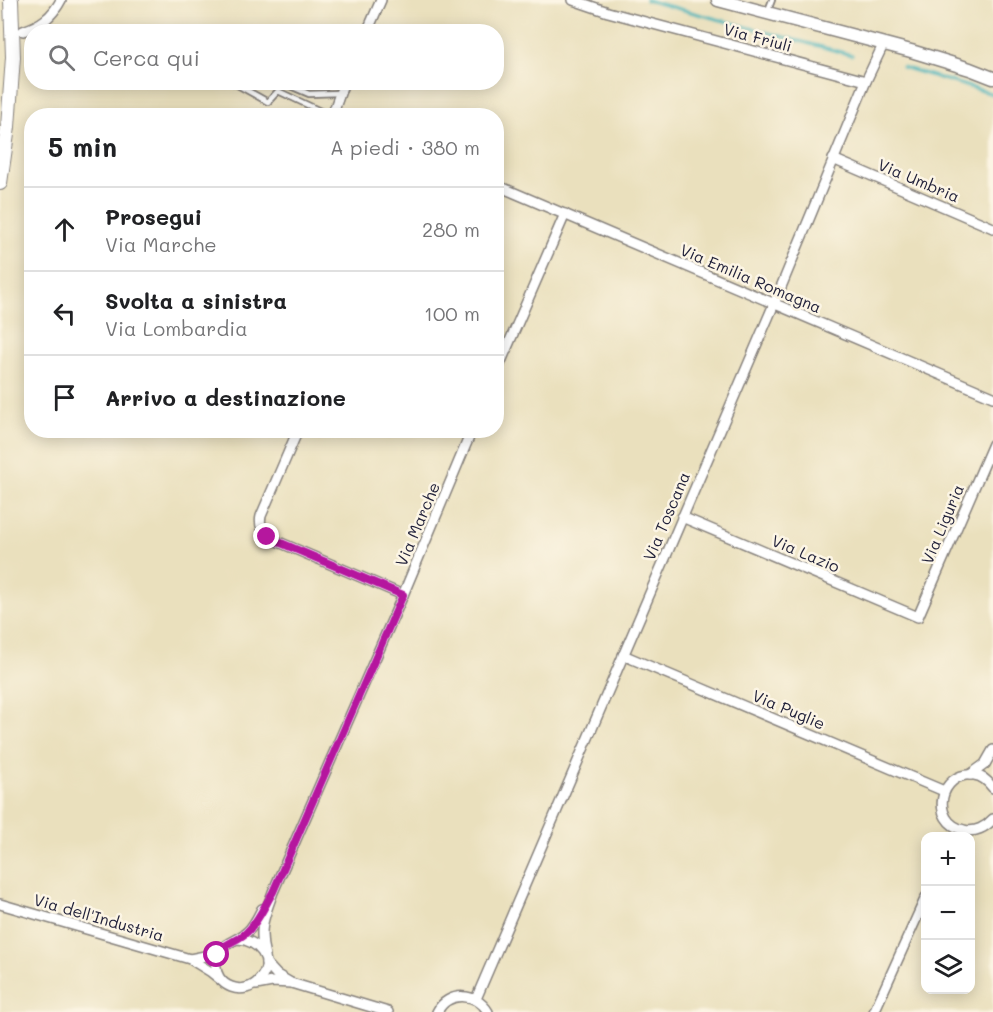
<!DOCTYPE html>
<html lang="it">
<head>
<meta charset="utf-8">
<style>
	body { margin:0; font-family:Mali,sans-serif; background:#f2f2f2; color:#202124 }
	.controls { position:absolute; right:18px; bottom:18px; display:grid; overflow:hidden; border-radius:12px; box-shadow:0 3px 15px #0003 }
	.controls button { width:54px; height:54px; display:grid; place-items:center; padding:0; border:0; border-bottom:2px solid #e0e0e0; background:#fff; color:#202124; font:30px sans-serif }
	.stop { position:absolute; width:18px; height:18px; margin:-14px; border:4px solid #b5179e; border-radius:50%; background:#fff }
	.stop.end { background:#b5179e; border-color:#fff; box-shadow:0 2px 6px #0008 }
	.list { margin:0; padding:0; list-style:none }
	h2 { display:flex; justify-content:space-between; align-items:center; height:78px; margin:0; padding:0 24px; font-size:26px }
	h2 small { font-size:20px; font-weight:400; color:#757577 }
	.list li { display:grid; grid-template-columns:39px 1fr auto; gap:18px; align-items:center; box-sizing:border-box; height:84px; padding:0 24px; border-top:2px solid #e0e0e0 }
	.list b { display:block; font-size:22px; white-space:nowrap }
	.list p { margin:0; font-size:20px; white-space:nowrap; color:#757577 }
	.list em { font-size:20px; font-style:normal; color:#757577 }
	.icon { flex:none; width:33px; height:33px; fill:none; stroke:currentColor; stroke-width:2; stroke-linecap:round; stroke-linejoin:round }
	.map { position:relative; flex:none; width:993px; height:1012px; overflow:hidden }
	.search { position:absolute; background:#fff; box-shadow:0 3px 15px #0003; left:24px; top:24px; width:480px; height:66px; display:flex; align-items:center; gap:15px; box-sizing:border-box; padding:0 21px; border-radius:24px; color:#757577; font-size:22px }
	.panel { position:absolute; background:#fff; box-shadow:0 3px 15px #0003; left:24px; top:108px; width:480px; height:330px; border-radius:24px }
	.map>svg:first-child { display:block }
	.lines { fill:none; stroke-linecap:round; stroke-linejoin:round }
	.stream { stroke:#42b3ba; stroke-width:3 }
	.service-casing { stroke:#86817c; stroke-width:8 }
	.minor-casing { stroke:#86817c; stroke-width:12 }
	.secondary-casing { stroke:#86817c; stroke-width:15 }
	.primary-casing { stroke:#86817c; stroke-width:16 }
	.service { stroke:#fff; stroke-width:4.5 }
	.minor { stroke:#fff; stroke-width:9 }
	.secondary { stroke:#fff; stroke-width:12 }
	.primary { stroke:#fff; stroke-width:14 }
	.route { stroke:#b5179e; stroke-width:8 }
	.labels { text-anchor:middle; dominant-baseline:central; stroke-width:5; stroke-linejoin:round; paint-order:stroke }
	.street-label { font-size:16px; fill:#22223b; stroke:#fcf5e5 }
</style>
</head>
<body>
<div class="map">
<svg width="993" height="1012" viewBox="0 0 993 1012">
	<rect width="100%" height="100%" fill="#fcf5e5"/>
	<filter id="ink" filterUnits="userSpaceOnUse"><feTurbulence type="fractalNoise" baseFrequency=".0167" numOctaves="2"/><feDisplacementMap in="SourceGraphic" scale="12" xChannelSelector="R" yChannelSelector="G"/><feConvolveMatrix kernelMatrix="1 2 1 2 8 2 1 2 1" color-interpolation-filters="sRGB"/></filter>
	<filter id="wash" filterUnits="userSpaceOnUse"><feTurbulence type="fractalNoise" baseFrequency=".008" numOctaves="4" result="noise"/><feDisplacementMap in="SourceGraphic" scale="24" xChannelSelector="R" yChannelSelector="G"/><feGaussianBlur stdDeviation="1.35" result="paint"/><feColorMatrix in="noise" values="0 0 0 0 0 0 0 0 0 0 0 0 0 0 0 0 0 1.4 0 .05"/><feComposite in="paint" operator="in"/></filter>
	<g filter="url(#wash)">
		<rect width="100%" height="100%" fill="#eae0bd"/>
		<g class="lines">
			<g class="stream">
				<path d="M646,0L852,55"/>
				<path d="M902,67L993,94"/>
			</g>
		</g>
	</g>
	<g filter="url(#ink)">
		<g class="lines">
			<g class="service-casing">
				<g id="service">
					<path d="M767,13L772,0"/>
					<path d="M232,82L268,102L278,91L331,116"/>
					<path d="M281,82L309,94L339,93"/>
				</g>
			</g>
			<g class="minor-casing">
				<g id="minor">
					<path d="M573,0L608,12L866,81"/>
					<path d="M23,31C41,25 52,17 61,0"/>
					<path d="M367,32L381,0"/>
					<path d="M332,116L344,82"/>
					<path d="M833,159L993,228"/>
					<path d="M496,185L993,397"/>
					<path d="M496,373L565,214"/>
					<path d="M298,430L261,516C259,524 262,531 267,537L403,595"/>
					<path d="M682,517L918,617L993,444"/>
					<path d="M623,655L944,791"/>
					<path d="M970,775L985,764L993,750"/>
					<path d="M993,788C988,781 982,776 974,775C939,771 929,822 964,830C975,833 986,827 993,819"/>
					<path d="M0,904L190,959L211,972L221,980"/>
					<path d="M237,939C258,939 276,961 260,979C245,998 213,987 216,962C217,943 235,943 247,932C254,926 258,917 262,909"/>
					<path d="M265,956C258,929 264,917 273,892L403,595L472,430"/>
					<path d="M190,959L210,955L221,948"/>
					<path d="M266,963L277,975L289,982"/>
					<path d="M256,985L272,982L291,983L388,1012"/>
					<path d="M476,999L774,304L866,81L883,45"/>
					<path d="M437,1012C448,991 477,992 488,1012"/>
					<path d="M874,1012L926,897"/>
				</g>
			</g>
			<g class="secondary-casing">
				<path id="secondary" d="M718,0L911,51L970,69L993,78"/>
			</g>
			<g class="primary-casing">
				<path id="primary" d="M0,183L8,127L13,57L11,0"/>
			</g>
			<use href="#service" class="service"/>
			<use href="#minor" class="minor"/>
			<use href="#secondary" class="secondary"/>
			<use href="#primary" class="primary"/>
		</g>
	</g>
	<g class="lines" filter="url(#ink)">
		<path class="route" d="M217,955C224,942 237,942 247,932C258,922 265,905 273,892L403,595L267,537"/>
	</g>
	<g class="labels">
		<g class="street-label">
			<text transform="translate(758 37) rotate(15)">Via Friuli</text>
			<text transform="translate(919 180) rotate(23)">Via Umbria</text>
			<text transform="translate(751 278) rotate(23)">Via Emilia Romagna</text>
			<text transform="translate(666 516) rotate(-67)">Via Toscana</text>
			<text transform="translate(417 524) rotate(-67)">Via Marche</text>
			<text transform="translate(942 524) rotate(-67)">Via Liguria</text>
			<text transform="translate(806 553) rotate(23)">Via Lazio</text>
			<text transform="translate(789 709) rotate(23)">Via Puglie</text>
			<text transform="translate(99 917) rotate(16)">Via dell'Industria</text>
		</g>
	</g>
</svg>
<div class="controls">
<button>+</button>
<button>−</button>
<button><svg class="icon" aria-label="layers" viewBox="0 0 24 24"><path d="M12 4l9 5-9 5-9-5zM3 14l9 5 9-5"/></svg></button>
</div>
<div class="stop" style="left:217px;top:955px"></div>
<div class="stop end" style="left:267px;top:537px"></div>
<div class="search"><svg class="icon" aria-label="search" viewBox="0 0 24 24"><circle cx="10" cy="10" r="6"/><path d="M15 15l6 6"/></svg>Cerca qui</div>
<section class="panel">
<h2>5 min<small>A piedi · 380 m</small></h2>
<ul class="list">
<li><svg class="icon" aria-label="ahead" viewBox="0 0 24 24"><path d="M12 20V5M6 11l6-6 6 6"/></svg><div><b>Prosegui</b><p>Via Marche</p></div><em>280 m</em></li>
<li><svg class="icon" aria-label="left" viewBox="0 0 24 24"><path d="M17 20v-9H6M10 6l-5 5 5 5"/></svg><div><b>Svolta a sinistra</b><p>Via Lombardia</p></div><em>100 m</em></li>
<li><svg class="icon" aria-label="arrive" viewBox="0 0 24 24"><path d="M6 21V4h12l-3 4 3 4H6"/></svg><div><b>Arrivo a destinazione</b></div></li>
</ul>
</section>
</div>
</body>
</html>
